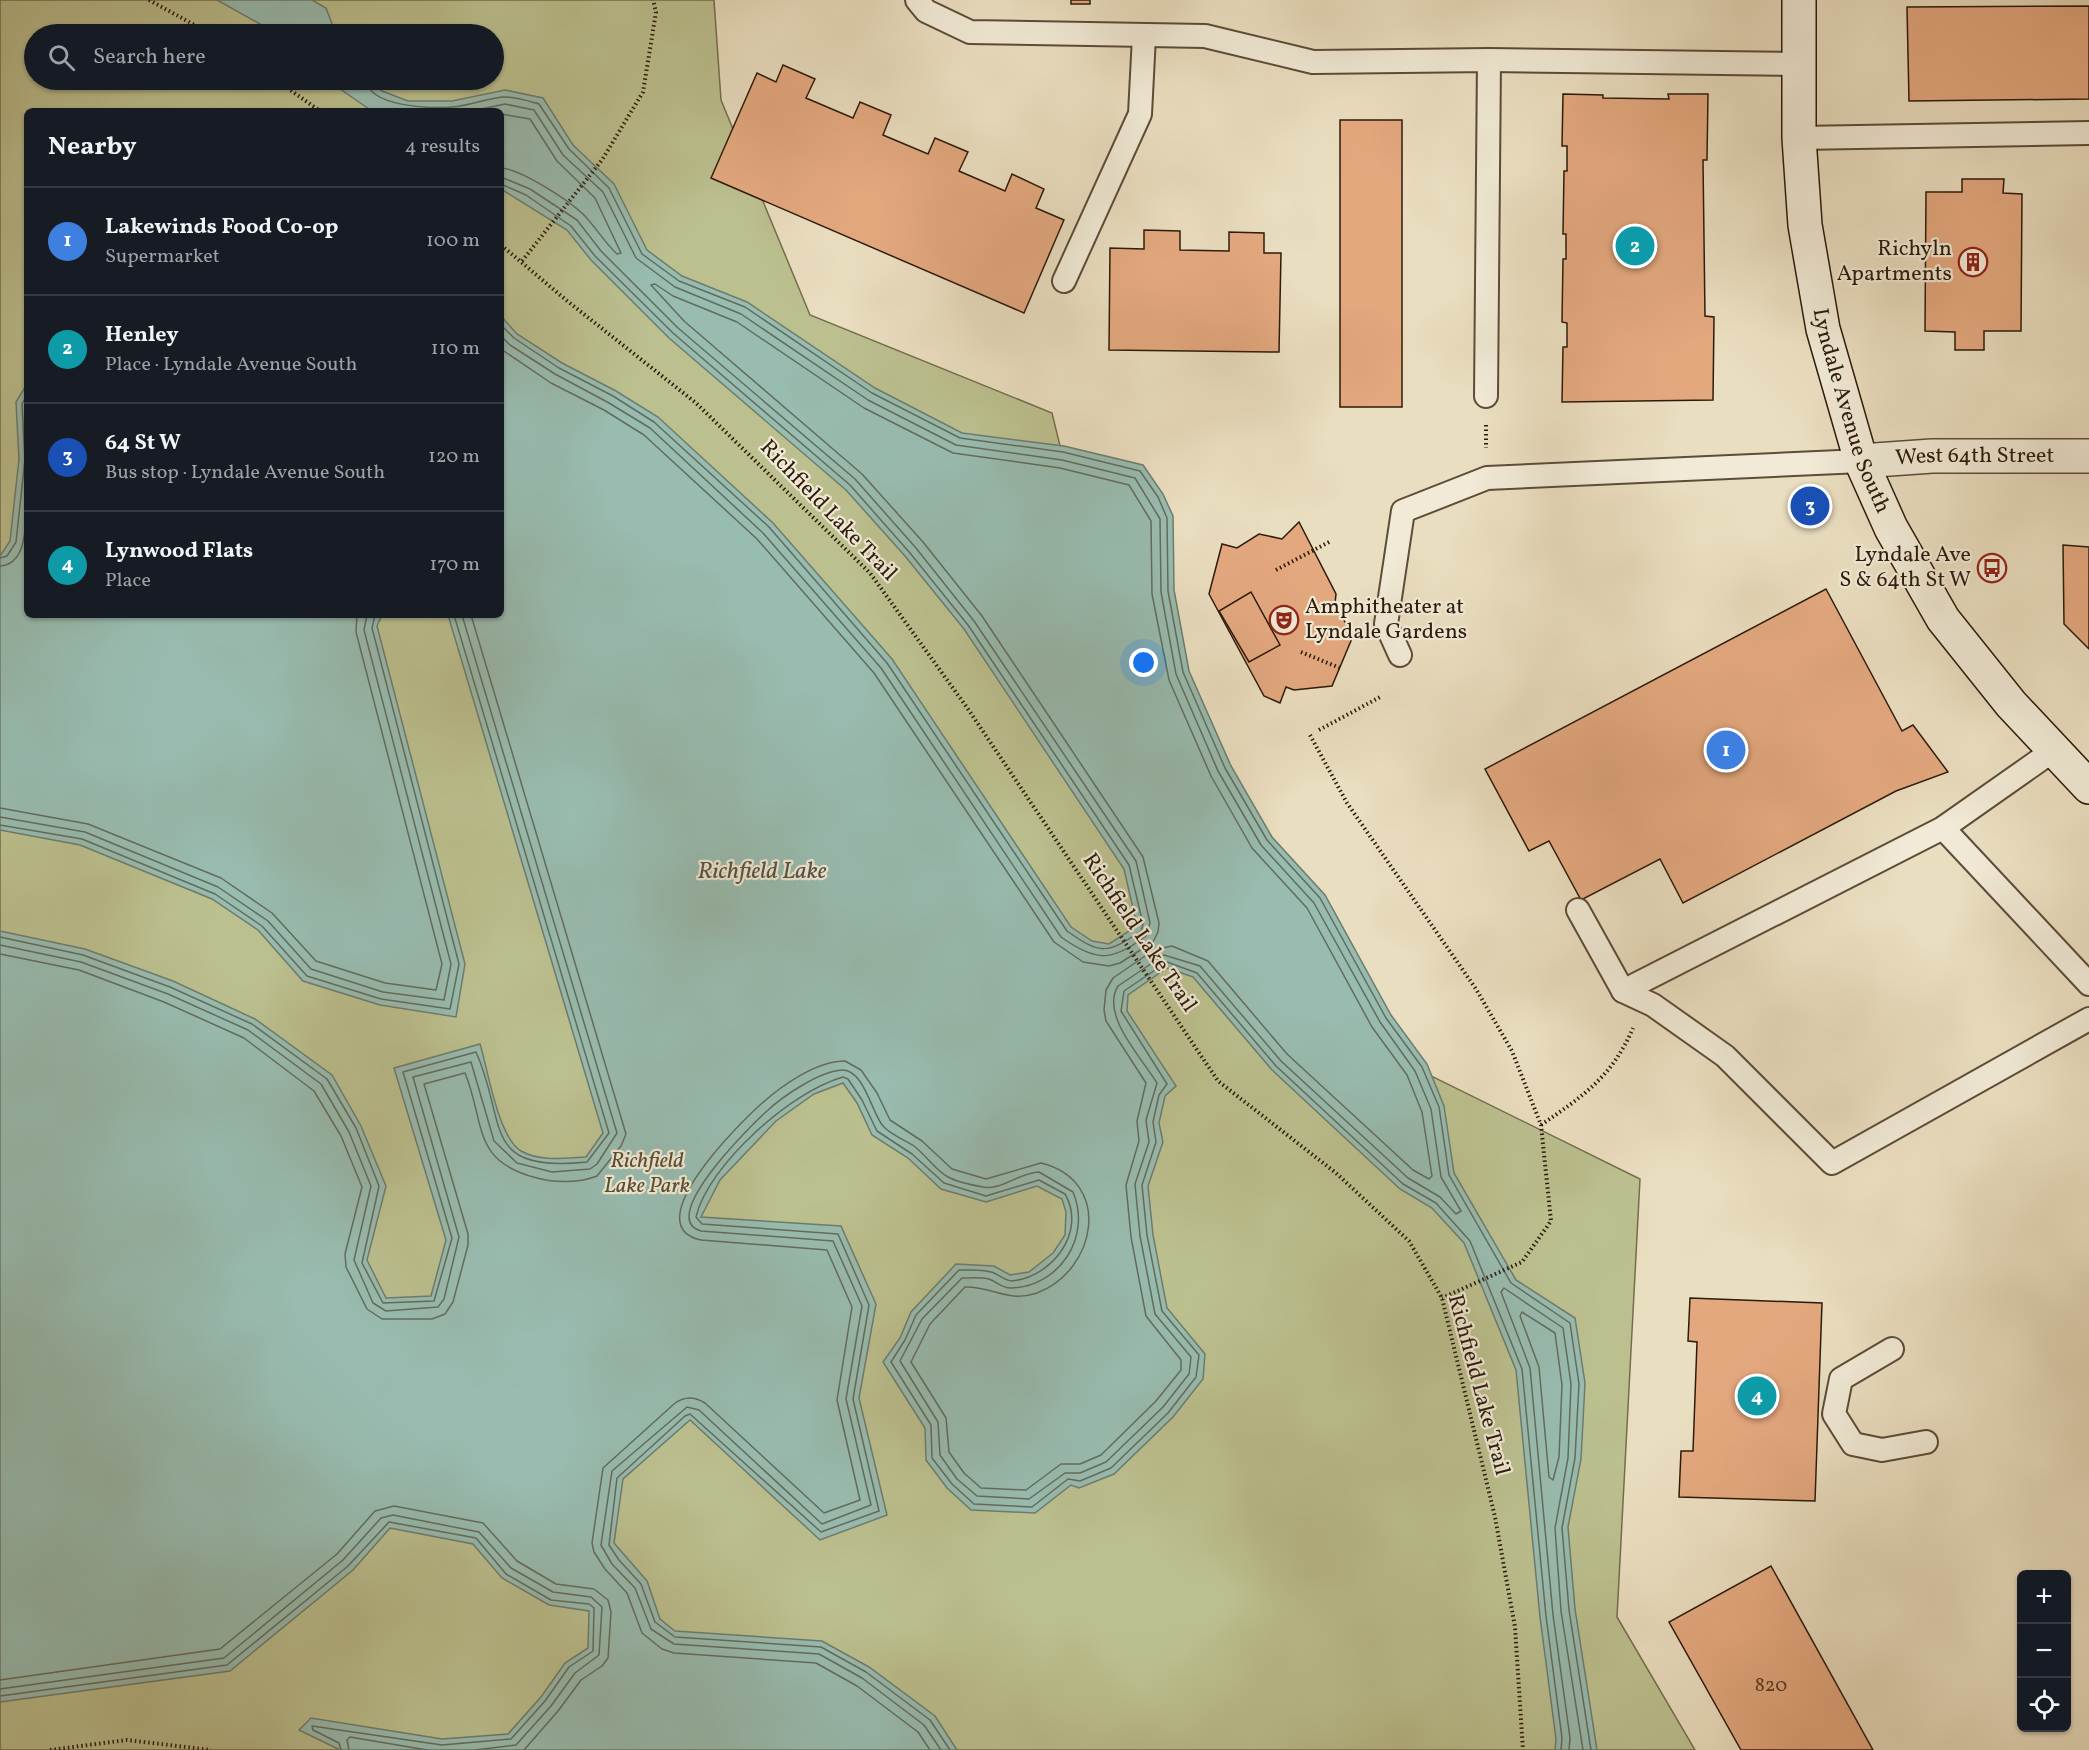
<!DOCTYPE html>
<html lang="en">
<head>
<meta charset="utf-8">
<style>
	body { margin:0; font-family:Vollkorn,serif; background:#20242c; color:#f1f3f6 }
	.controls { position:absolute; right:18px; bottom:18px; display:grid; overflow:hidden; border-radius:9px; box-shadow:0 2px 4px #0004 }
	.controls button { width:54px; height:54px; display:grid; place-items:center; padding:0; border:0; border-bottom:2px solid #363941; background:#171b24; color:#f1f3f6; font:30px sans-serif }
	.you { position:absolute; left:1144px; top:663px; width:21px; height:21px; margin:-15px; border:4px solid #fff; border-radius:50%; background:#1a73e8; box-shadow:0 0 0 9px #1a73e833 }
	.badge { display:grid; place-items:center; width:39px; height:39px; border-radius:50%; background:#7c3aed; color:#fff; font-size:20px; font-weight:700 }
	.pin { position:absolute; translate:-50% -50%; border:3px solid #fff; box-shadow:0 2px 6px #0006 }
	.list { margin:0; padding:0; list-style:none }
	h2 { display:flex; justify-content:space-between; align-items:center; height:78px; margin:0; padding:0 24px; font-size:26px }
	h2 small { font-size:20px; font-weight:400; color:#9ea1a6 }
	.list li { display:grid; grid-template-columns:39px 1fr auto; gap:18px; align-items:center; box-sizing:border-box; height:108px; padding:0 24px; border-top:2px solid #363941 }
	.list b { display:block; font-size:22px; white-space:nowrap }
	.list p { margin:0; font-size:20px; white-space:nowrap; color:#9ea1a6 }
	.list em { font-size:20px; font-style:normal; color:#9ea1a6 }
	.icon { flex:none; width:33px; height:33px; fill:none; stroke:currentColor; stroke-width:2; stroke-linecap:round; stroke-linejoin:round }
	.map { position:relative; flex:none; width:2089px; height:1750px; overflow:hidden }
	.search { position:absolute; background:#171b24; box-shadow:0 2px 4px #0004; left:24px; top:24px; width:480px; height:66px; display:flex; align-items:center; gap:15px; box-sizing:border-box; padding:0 21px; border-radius:33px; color:#9ea1a6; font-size:22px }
	.panel { position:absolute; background:#171b24; box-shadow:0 2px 4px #0004; left:24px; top:108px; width:480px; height:510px; border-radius:9px }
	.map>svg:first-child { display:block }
	.green { fill:#bcc08f; stroke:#746e4c; stroke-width:1.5; fill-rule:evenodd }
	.water { fill:#98bcb0; stroke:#6d7c6e; stroke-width:1.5 }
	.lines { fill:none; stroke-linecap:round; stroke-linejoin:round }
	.shore { stroke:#626c5d; stroke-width:1.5 }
	.building { fill:#e4a87f; stroke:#2c1b0a; stroke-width:1.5 }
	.service-casing { stroke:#5c4c38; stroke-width:26 }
	.minor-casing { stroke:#5c4c38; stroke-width:36 }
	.secondary-casing { stroke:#2c1b0a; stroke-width:36 }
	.path { stroke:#2c1b0a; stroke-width:4; stroke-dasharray:1.5 3; stroke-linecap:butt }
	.service { stroke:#f1ead6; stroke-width:22 }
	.minor { stroke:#f1ead6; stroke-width:33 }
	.secondary { stroke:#f1ead6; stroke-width:33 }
	.labels { text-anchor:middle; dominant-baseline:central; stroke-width:4.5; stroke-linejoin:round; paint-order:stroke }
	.number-label { font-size:20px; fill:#5a3e27 }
	.poi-label { font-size:22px; fill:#2c1b0a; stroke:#f1ead6; text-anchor:end }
	.street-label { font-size:22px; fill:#2c1b0a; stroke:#f1ead6 }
	.park-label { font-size:22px; font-style:italic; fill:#574d32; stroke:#f1ead6 }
	.water-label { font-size:24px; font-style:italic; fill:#525344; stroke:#f1ead6 }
</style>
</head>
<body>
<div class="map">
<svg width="2089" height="1750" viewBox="0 0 2089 1750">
	<rect width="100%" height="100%" fill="#eadec0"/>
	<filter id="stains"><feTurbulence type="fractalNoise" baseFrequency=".00333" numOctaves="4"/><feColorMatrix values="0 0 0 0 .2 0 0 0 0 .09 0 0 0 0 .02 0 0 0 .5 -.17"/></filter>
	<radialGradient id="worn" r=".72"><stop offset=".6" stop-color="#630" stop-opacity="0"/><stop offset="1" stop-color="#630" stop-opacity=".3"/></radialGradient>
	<path class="green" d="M0,0H714L721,100L810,315L1052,413L1184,954L1640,1179L1617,1617L1695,1750H0ZM34,34H494V80H34ZM27,111H501V615H27Z"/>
	<g class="water">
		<path d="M217,0H312L326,8L336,34H273L260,24Z"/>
		<path d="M327,80H369L382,91L408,101H452L505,90L543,98L573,145L614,184L647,250L682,276L747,302L875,388L962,433L1064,446L1143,465L1163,494L1173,516L1174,590L1189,671L1231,766L1272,837L1325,895L1391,1015L1427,1064L1444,1106L1454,1173L1516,1280L1575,1318L1585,1383L1581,1459L1568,1527L1575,1609L1597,1750H1555L1556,1739L1540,1617L1516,1370L1464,1243L1432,1208L1400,1189L1272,1070L1193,977L1167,968L1128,995L1127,1011L1176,1086L1165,1096L1159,1123L1163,1142L1148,1186L1153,1235L1167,1308L1205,1354L1203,1379L1173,1417L1114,1474L1079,1488L1071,1485L1035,1513L971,1510L947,1488L926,1460L925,1428L883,1362L900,1338L911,1312L956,1264L994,1266L1010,1275L1029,1272L1053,1253L1065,1235L1066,1212L1062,1199L1037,1186L986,1202L941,1189L908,1158L872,1135L857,1103L843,1083L814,1094L776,1121L720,1180L701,1217L841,1226L876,1304L859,1398L887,1515L820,1540L690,1420L623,1479L614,1543L647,1581L660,1619L675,1631L822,1641L869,1667L935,1716L957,1750H340L299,1730L311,1718L442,1739L508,1734L541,1697L565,1663L588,1648L589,1611L549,1605L502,1578L473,1544L390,1528L353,1570L230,1671L0,1702V931L85,949L173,981L255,1019L332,1075L361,1126L386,1186L367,1260L386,1298L431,1296L446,1240L394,1068L480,1044C488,1070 498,1137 521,1151C540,1162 566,1158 586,1157L603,1133L448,615H501V316L517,334L562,363L616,391L658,417L773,523L892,659L1071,927L1092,941L1109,944L1137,926L1124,869L964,629L905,556L846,490L669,338L591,260L567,230L501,189V111H372Z"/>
		<path d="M27,384V615H382L377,626L465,964L456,1017L380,1005L303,981L258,930L212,899L80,845L0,830V556L10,541L19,459L16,402Z"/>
	</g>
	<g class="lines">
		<g class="shore">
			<path d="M366,80C369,107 432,109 452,107C469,106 485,99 502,97C513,96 528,101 539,104L569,149L609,188L642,254L679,281L745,307L872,393L960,438L1063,452L1140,471L1158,497L1167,518L1168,591L1183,672L1225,768L1267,840L1320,898L1386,1018L1422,1067L1439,1107L1449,1175L1511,1283L1570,1323L1579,1384L1575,1458L1562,1528L1569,1610L1591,1750"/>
			<path d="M472,111L505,104L534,110L563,155L603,192L636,258L675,287L741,314L868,400L956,445L1062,460L1135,478L1160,519L1161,592L1176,674L1218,771L1261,845L1314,903L1380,1022L1415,1071L1431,1109L1441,1177L1461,1211L1456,1214L1440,1197L1408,1178L1281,1061L1200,966L1164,955L1118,986C1100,1015 1142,1058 1157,1083L1146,1120L1149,1142L1135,1184L1140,1236L1155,1314L1191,1357L1189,1374L1163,1407L1106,1462L1080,1473H1065L1029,1499L977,1496L957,1479L940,1455L938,1422L900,1361L922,1319L962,1278C970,1278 981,1277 989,1279C997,1282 1002,1288 1011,1288C1059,1287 1092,1237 1073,1192L1039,1172C1021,1172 1000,1191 983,1187C972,1185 957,1182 948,1177C935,1170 926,1155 914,1146C905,1140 891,1135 883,1126C872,1114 864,1069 842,1070C820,1071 783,1096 767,1111C751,1125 656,1219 701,1231L833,1241L862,1306L846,1399L871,1505L822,1524L699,1410L687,1407L612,1471L601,1545L612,1564L635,1588L651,1629L674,1644L819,1654L862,1678L924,1725L941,1750"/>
			<path d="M501,114L530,119L557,161L595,198L621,253L617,254C604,242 595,226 583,214C568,200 521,169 501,168"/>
			<path d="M501,177L530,189L577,220L601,251L678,328L855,479L916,548L974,621L1136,861L1150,923L1146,936C1112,962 1096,962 1061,937L881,668L763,533L650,428L609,403L555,374L510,345L501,336"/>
			<path d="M501,184L526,195L571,226L595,256L673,333L850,485L910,553L968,625L1129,865L1143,924L1141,931C1107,954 1101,955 1067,931L887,663L769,527L654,422L613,396L559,368L514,338L501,325"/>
			<path d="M501,349L551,383L604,410L644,435L757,539L874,673L1054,942L1083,962L1109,966L1120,963L1153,942L1158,932L1159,923L1143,857L982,616L923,542L862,474L684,321L651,285L655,284L673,296L737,322L864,408L953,453L1060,468L1129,485L1151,521L1152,594L1169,680L1211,776L1252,848L1307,908L1372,1027L1407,1075L1422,1112L1432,1176L1429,1179L1413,1170L1287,1054L1208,961L1172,946L1154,950L1113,978L1106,990L1104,1010L1106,1021L1146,1083L1137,1121L1139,1141L1126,1185L1131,1237L1146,1316L1181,1360V1370L1156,1401L1101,1455L1080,1464H1061L1026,1490L981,1488L964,1473L949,1452L946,1418L911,1362L930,1324L965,1287C992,1286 1008,1303 1037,1293C1096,1271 1114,1181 1041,1163L986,1179L952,1169L922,1141L890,1120L877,1093L861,1070L845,1061C816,1061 781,1086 760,1105C741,1122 635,1226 701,1240L827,1250L852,1307L837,1400L860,1500L824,1513L705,1403C694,1396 684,1396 674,1404L603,1468L592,1543L594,1552L605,1569L627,1593L642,1633L662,1649L674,1653L816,1663L857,1686L918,1732L930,1750"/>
			<path d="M0,558L7,556L16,542L25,459L22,404L27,395"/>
			<path d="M0,566C27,564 25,526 27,507"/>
			<path d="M0,808L88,824L221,878L272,913L316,961L385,983L436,990L442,964L356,632L357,615"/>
			<path d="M0,817L85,832L218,887L268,921L311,969L383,992L444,1000L451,964L364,630L367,615"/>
			<path d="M0,825L82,839L215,894L262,926L307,976L381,999L450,1009L459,964L372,628L375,615"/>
			<path d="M0,937L83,955L170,987L252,1024L327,1079L356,1128L379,1186L362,1263L383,1303L434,1301L452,1238L403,1072L476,1052C508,1123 479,1173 587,1162L609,1133L454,615"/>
			<path d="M0,945L81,962L168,994L248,1030L321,1084L349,1132L371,1186L354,1260L373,1303L386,1311L438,1307L444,1299L459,1237L413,1077L471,1062L494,1141L517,1163L552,1172L590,1169L597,1164L617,1133L462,615"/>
			<path d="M0,954L79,970L164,1002L244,1038L314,1091L341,1136L362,1187L345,1254L346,1267L367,1309L382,1319H432L445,1314L453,1302L468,1245V1234L424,1084L465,1073C486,1125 471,1161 537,1178C555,1183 580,1183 597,1176L621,1146L626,1134L471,615"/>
			<path d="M1522,1312L1555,1333L1562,1385L1559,1457L1553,1480L1549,1477L1539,1367L1520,1316Z"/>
			<path d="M0,1680L220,1649L337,1554L375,1511L394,1506L483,1523L517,1561L556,1584L594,1589L608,1600L611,1612L608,1658L602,1666L581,1680L558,1711L524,1750"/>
			<path d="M0,1689L224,1658L343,1560L381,1518L393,1515L479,1532L511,1568L553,1592L591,1597L602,1607L599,1655L575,1673L551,1706L516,1745L475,1750"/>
			<path d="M0,1696L227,1665L348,1566L389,1522L476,1538L506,1574L551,1600L589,1604L594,1608L593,1651L569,1667L545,1701L511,1739L442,1745L312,1726L313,1730L339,1743L341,1750"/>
			<path d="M349,1750L347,1740L350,1737L427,1750"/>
			<path d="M950,1750L930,1720L866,1672L821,1647L675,1637L655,1622L641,1584L619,1560L609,1545L617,1478L685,1416L690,1414L821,1532L879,1511L853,1399L869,1305L838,1234L702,1224L696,1217C708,1165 792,1091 843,1077L848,1079L862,1100L877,1131L912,1154L944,1183L986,1196L1039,1180L1065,1194C1087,1232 1052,1277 1012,1281C1004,1281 999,1274 991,1272C982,1269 969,1270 959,1270L916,1315L905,1340L891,1362L931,1425L932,1458L952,1484L974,1504L1032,1507L1068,1479L1080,1481L1111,1468L1168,1413L1196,1377L1199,1355L1162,1311L1147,1235L1142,1185L1156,1142L1153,1122L1159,1095L1167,1084L1121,1011L1124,991L1167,962L1197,973L1276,1066L1403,1184L1436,1203L1470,1241L1522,1369L1546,1616L1562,1738L1561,1750"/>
			<path d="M1569,1750L1570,1738L1553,1615L1530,1368L1501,1292L1504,1288L1563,1328L1571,1384L1568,1458L1555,1528L1561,1611L1583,1750"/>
		</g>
	</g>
	<g class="building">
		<rect x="1071" y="0" width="19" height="4"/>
		<path d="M2089,6V99L1909,101L1907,7Z"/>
		<path d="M783,65L815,79L806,98L853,118L860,102L891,115L883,135L928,154L935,138L968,152L959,171L1005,191L1012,174L1044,189L1036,208L1064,220L1024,313L711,178L757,73L776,82Z"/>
		<path d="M1563,94L1603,95V98L1669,99L1668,94H1708L1707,160H1703L1705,316L1714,317L1713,400L1562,402L1563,347H1567V323L1562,322L1563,259H1566V234H1563L1564,171H1567V146H1562Z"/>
		<rect x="1340" y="120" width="62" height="287"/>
		<path d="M1962,179H2004L2003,193L2022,194L2021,331H1984V350H1955V332L1925,331L1926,192H1962Z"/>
		<path d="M1144,230L1180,231V250L1229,251V232L1264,233V253H1281L1279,352L1109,350L1110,248L1144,249Z"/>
		<path d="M1299,522L1336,594L1335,604L1353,636L1332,686L1294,690L1286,687L1280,703L1264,696L1209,594L1222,544L1237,548L1259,534L1282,539Z"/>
		<path d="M2063,545L2089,547V649L2064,624Z"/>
		<path d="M1826,589L1902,731L1913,725L1948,772L1896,791L1683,903L1660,859L1581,900L1549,841L1529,851L1485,769Z"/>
		<path d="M1251,592L1280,645L1249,662L1219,611Z"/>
		<path d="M1690,1298L1822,1303L1815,1501L1679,1497L1681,1451H1693L1697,1342L1688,1341Z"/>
		<path d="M1771,1566L1873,1750H1741L1669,1622Z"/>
	</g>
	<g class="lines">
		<g class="service-casing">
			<g id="service">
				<path d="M917,0L926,11L970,32L1205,36L1313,62L1489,60L1486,396"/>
				<path d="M1489,60L1799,64"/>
				<path d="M1799,138L2089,133"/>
				<path d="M1064,281L1140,114L1144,36"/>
				<path d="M1400,655L1386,624L1403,511L1487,478L1861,461"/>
				<path d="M1943,828L2089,984"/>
				<path d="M1578,910L1623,991L1653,1005L1725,1056L1832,1163L2089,1019"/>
				<path d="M1623,991L1943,828L2054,750"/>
				<path d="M1892,1349L1841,1379L1834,1414L1853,1444L1882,1450L1926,1442"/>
			</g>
		</g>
		<g class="minor-casing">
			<g id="minor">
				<path id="s1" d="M1861,461L1932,456H2089"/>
			</g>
		</g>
		<g class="secondary-casing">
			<g id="secondary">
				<path id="s2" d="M1799,0V138L1805,225L1823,329L1861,461L1891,528L1943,619L2011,704L2089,787"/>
			</g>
		</g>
		<g class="path">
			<path d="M149,0L211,34"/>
			<path d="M276,80L320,111"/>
			<path d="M501,245L566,300L696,403L870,573L968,709L1218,1081L1336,1173L1409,1241L1442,1298L1495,1517L1515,1627L1523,1750"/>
			<path d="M522,261L602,160L643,92L656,12L653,0"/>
			<path d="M1486,425V448"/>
			<path d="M1276,570L1331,541"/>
			<path d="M1301,652L1340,668"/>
			<path d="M1319,730L1382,696"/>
			<path d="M1310,735L1347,803L1476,989L1512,1051L1541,1125L1551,1221L1522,1262L1442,1298"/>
			<path d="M1541,1125C1583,1096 1612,1077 1633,1028"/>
			<path d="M50,1750L127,1740L211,1750"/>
		</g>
		<use href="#service" class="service"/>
		<use href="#minor" class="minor"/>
		<use href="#secondary" class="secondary"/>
	</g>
	<defs>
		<g id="building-ring" transform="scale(1.5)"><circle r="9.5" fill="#f1ead6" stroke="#8f2418" stroke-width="1.5"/><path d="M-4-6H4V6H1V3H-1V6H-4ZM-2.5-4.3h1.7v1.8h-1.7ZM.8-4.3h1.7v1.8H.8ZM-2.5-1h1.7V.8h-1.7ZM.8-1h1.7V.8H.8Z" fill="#8f2418"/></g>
		<g id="bus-ring" transform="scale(1.5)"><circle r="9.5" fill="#f1ead6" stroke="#8f2418" stroke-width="1.5"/><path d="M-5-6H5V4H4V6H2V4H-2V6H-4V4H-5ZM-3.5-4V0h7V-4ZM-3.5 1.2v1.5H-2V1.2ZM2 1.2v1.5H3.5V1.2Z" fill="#8f2418"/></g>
		<g id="theatre-ring" transform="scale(1.5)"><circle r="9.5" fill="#f1ead6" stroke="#8f2418" stroke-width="1.5"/><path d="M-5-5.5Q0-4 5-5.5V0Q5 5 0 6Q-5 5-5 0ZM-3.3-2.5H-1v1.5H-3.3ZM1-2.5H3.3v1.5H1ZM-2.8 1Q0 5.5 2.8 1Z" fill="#8f2418"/></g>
	</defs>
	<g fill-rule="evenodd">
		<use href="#building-ring" x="1973" y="262"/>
		<use href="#bus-ring" x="1992" y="568"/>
		<use href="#theatre-ring" x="1284" y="620"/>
	</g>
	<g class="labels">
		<g class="number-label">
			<text x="1771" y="1686">820</text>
		</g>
		<g class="poi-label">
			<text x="1952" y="249">Richyln<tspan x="1952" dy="25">Apartments</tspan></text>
			<text x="1971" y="555">Lyndale Ave<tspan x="1971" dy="25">S &amp; 64th St W</tspan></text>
			<text x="1305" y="607" text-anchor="start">Amphitheater at<tspan x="1305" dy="25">Lyndale Gardens</tspan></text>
		</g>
		<g class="street-label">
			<text stroke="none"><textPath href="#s2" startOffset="417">Lyndale Avenue South</textPath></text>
			<text stroke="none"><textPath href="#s1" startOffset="114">West 64th Street</textPath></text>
			<text transform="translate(828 511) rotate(46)">Richfield Lake Trail</text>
			<text transform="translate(1139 933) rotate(56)">Richfield Lake Trail</text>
			<text transform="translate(1478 1385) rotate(75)">Richfield Lake Trail</text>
		</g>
		<g class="park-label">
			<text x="647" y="1161">Richfield<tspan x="647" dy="25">Lake Park</tspan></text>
		</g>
		<g class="water-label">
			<text x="762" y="872">Richfield Lake</text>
		</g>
	</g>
	<rect width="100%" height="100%" filter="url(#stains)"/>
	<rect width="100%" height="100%" fill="url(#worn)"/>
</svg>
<div class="controls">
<button>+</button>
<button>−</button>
<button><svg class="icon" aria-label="locate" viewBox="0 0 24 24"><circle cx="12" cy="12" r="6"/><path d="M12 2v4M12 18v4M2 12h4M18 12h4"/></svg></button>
</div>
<div class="you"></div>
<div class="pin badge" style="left:1726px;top:750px;background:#3f7fe0">1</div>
<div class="pin badge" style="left:1635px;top:246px;background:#0f9aa8">2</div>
<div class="pin badge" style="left:1810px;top:506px;background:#1a4fb4">3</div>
<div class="pin badge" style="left:1757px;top:1396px;background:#0f9aa8">4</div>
<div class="search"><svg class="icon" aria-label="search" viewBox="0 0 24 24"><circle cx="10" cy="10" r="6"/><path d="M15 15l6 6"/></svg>Search here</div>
<section class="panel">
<h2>Nearby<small>4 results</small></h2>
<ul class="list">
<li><span class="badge" style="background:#3f7fe0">1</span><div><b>Lakewinds Food Co-op</b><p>Supermarket</p></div><em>100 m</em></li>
<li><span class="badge" style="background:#0f9aa8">2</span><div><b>Henley</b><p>Place · Lyndale Avenue South</p></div><em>110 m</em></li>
<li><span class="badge" style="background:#1a4fb4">3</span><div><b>64 St W</b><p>Bus stop · Lyndale Avenue South</p></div><em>120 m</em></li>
<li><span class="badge" style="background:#0f9aa8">4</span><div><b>Lynwood Flats</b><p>Place</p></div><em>170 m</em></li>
</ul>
</section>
</div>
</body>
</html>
